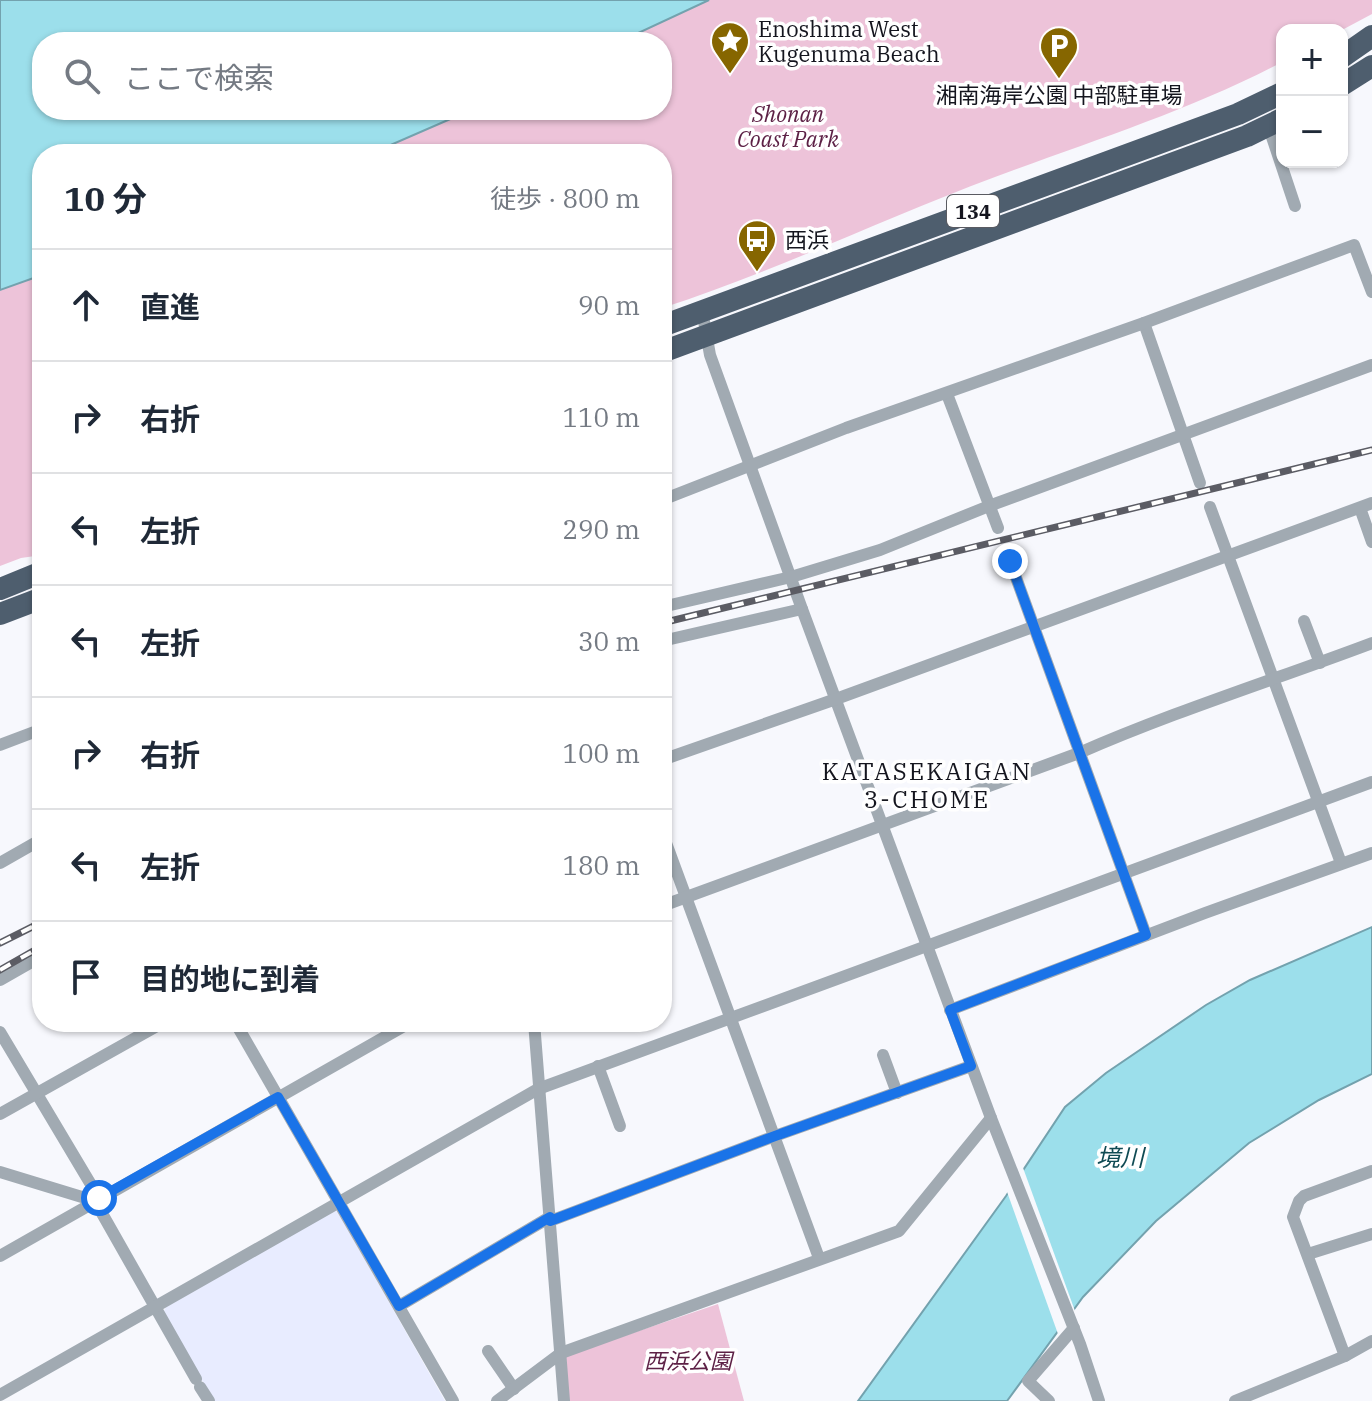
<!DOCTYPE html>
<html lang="ja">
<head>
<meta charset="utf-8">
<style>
	body { margin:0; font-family:"IBM Plex Serif","Noto Sans JP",serif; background:#f6f6f7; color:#1f2937 }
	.controls { position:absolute; right:24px; top:24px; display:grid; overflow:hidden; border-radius:16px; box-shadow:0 2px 6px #0004 }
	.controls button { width:72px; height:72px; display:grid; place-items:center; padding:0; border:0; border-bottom:2px solid #e0e1e3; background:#fff; color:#1f2937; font:40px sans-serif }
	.stop { position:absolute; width:24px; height:24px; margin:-18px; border:6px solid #1a73e8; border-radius:50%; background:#fff }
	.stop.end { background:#1a73e8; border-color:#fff; box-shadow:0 2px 8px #0008 }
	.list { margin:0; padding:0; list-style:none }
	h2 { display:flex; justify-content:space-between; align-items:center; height:104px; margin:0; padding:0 32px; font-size:34px }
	h2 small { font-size:26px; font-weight:400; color:#747a83 }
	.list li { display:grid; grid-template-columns:52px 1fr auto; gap:24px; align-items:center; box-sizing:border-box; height:112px; padding:0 32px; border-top:2px solid #e0e1e3 }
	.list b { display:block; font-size:30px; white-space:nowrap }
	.list em { font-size:26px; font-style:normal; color:#747a83 }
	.icon { flex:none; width:44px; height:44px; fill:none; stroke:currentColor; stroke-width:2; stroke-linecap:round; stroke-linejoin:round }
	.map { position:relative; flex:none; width:1372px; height:1401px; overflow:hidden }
	.search { position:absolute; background:#fff; box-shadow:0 2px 6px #0004; left:32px; top:32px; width:640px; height:88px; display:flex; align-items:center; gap:20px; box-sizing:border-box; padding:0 28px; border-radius:32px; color:#747a83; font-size:30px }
	.panel { position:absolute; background:#fff; box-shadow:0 2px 6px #0004; left:32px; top:144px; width:640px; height:888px; border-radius:32px }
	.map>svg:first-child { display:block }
	.built { fill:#e8ecff }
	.green { fill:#edc3d9 }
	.water { fill:#9cdfeb; stroke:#73a2ae; stroke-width:2 }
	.pier { fill:#f7f8fd }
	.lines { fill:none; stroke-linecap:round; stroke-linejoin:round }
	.minor { stroke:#a1aab2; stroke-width:12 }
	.trunk { stroke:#4e5e6e; stroke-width:22 }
	.rail-casing { stroke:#5b5c64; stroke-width:7 }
	.rail { stroke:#fff; stroke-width:4; stroke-dasharray:12; stroke-linecap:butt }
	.route { stroke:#1a73e8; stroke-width:10 }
	.labels { text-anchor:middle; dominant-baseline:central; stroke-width:7; stroke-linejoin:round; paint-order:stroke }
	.shield { fill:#fff; stroke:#5a5b62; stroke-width:2 }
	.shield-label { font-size:20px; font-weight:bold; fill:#14151e }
	.poi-label { font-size:22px; fill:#14151e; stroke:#fff; text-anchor:start }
	.park-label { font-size:22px; font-style:italic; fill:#5d2146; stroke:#fff }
	.neighbourhood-label { font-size:24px; letter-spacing:2px; fill:#14151e; stroke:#fff }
	.water-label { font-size:24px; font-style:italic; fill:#104b54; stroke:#fff }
</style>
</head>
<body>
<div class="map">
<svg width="1372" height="1401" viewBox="0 0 1372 1401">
	<rect width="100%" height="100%" fill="#f7f8fd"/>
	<path class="built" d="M333,1210L338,1212L445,1401H214L163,1313L166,1307Z"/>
	<g class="green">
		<path d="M709,0H1372V14L1342,30H1282V62C1191,110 1091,141 995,177C883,219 776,271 662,308V154H370L471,110H662V42H619Z"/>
		<path d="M42,275V555L21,558L0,566V290Z"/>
		<path d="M718,1304L744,1401H568L565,1356Z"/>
	</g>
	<g class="water">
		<path d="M0,0H709L619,42H42V110H471L370,154H42V275L0,290Z"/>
		<path d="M1372,927V1074L1319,1100L1249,1143L1156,1221L1083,1297L1007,1401H858L1006,1196L1065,1107L1106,1073L1206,1005L1250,980Z"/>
	</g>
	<path class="pier" d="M1022,1165L1075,1311L1058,1334L1006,1189Z"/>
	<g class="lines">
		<g class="minor">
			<path d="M1268,125L1295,206"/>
			<path d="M702,310L710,355L802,609L991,1118L1080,1344L1099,1401"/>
			<path d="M1144,323L1200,483"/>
			<path d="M947,394L998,528"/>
			<path d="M662,500L846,428L1144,323L1354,245L1372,292"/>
			<path d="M1210,507L1341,863"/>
			<path d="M1360,508L1372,542"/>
			<path d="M1010,561L1146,935"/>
			<path d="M662,607L791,577L880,550L989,506L1372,365"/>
			<path d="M1304,621L1320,663"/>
			<path d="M662,641L802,609"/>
			<path d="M0,745L42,729"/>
			<path d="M662,760L836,699L1372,503"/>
			<path d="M662,832L819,1258"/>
			<path d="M0,863L42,839"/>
			<path d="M662,906L1079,753C1175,711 1274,680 1372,643"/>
			<path d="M0,980L42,956"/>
			<path d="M950,1010L1205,913L1372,853"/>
			<path d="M235,1022L453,1401"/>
			<path d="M534,1022L564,1401"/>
			<path d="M0,1032L99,1198"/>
			<path d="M883,1055L897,1093"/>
			<path d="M598,1066L620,1126"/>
			<path d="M0,1114L164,1022"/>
			<path d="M0,1172L95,1201L196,1379"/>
			<path d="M550,1221L775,1136L971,1066"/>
			<path d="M1308,1254L1372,1234"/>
			<path d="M0,1256L411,1022"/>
			<path d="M399,1306L550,1217"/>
			<path d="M488,1351L514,1389"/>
			<path d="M1345,1356L1293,1217L1299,1201L1304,1196L1372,1171"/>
			<path d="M200,1387L209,1401"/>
			<path d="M0,1395L538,1089L1372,782"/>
			<path d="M497,1401L561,1353L899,1231L991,1118"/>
			<path d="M1049,1401L1028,1381L1074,1328"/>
			<path d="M1235,1401L1345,1356L1372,1341"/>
		</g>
		<g class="trunk">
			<path d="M1342,57L1372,36"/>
			<path d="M1342,85L1372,66"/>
			<path d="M662,326L1238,114L1282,93"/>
			<path d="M662,352L1247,136L1282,119"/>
			<path d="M0,589L42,572"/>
			<path d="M0,614L42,598"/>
		</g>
		<g class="rail-casing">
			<g id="rail">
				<path d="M662,623L1372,450"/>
				<path d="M0,943L42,922"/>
				<path d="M0,970L42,946"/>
			</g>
		</g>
		<use href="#rail" class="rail"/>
	</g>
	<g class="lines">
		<path class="route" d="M99,1198L278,1097L399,1306L550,1217V1221L775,1136L971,1066L950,1010L1146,935L1010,561"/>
	</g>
	<defs>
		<g id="sight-pin" transform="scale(2)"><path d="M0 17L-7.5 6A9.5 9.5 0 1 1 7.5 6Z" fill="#866600" stroke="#fff"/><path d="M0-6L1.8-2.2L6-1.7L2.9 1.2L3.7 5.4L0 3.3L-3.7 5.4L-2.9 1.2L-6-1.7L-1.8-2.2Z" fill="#fff"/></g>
		<g id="parking-pin" transform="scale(2)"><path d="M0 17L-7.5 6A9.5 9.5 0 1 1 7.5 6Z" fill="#866600" stroke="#fff"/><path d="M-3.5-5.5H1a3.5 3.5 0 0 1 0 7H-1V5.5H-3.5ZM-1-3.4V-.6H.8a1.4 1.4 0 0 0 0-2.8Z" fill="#fff"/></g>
		<g id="bus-pin" transform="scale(2)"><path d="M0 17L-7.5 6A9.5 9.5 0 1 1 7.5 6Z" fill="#866600" stroke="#fff"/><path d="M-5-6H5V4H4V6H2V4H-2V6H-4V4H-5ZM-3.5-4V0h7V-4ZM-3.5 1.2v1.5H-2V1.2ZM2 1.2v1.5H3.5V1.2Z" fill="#fff"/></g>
	</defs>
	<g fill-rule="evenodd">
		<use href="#sight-pin" x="730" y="41"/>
		<use href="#parking-pin" x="1059" y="46"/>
		<use href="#bus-pin" x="757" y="239"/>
	</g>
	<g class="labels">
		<rect class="shield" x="947" y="195" width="52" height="32" rx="6"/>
		<g class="shield-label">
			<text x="973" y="211">134</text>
		</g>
		<g class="poi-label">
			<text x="758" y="28">Enoshima West<tspan x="758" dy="25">Kugenuma Beach</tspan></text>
			<text x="1059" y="94" text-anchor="middle">湘南海岸公園 中部駐車場</text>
			<text x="785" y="239">西浜</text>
		</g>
		<g class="park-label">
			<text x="788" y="113">Shonan<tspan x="788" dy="25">Coast Park</tspan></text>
			<text x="688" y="1360">西浜公園</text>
		</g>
		<g class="neighbourhood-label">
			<text x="927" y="771">KATASEKAIGAN<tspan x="927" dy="28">3-CHOME</tspan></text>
		</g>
		<g class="water-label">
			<text x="1120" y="1157">境川</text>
		</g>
	</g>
</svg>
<div class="controls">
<button>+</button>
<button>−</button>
</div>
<div class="stop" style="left:99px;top:1198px"></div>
<div class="stop end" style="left:1010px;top:561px"></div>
<div class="search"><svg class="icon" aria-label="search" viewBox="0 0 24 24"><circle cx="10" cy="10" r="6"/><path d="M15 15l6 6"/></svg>ここで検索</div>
<section class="panel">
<h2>10 分<small>徒歩 · 800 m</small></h2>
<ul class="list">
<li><svg class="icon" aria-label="ahead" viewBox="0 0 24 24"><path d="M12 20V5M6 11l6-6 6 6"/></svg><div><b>直進</b></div><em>90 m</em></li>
<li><svg class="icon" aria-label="right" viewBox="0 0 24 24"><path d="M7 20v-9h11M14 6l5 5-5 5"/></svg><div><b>右折</b></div><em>110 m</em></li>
<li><svg class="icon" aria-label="left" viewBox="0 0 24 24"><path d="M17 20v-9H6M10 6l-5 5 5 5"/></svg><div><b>左折</b></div><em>290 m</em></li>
<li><svg class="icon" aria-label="left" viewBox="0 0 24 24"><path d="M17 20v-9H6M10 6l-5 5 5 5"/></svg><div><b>左折</b></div><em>30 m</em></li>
<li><svg class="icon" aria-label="right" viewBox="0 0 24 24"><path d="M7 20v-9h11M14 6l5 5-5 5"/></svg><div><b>右折</b></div><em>100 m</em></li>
<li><svg class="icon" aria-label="left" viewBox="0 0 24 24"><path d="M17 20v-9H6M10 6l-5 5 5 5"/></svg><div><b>左折</b></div><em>180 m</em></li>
<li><svg class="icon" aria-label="arrive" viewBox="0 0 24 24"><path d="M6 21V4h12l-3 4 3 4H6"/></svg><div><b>目的地に到着</b></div></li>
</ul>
</section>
</div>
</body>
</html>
